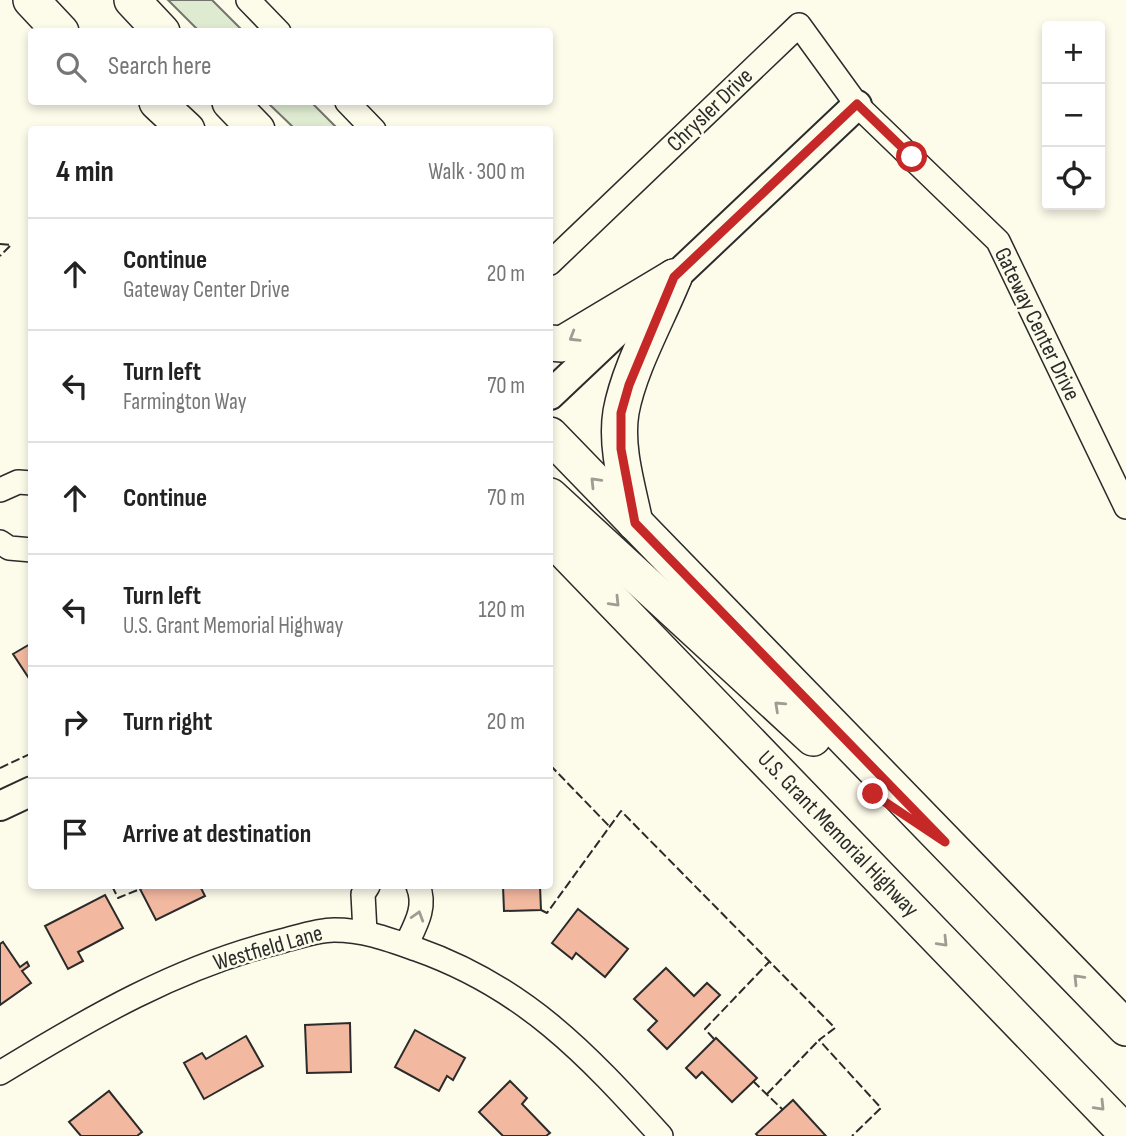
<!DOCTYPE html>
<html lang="en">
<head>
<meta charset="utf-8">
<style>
	body { margin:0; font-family:"Sofia Sans Condensed",sans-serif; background:#f2f2f2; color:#222 }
	.controls { position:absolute; right:21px; top:21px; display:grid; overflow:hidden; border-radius:7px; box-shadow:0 4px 10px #0003 }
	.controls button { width:63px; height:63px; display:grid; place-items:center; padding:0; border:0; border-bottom:2px solid #e0e0e0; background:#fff; color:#222; font:35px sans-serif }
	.stop { position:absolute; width:21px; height:21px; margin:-16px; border:5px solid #c62828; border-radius:50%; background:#fff }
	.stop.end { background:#c62828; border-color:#fff; box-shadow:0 2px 7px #0008 }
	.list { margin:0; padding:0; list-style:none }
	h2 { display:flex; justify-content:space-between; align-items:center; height:91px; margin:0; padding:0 28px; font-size:30px }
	h2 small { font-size:23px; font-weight:400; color:#767676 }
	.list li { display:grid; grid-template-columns:46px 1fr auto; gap:21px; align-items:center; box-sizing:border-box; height:112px; padding:0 28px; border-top:2px solid #e0e0e0 }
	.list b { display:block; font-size:26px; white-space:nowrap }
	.list p { margin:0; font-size:23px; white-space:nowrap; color:#767676 }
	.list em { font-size:23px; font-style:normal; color:#767676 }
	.icon { flex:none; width:38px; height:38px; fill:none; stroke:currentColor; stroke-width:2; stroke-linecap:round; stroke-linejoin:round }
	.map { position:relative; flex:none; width:1126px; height:1136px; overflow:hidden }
	.search { position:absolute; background:#fff; box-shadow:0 4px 10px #0003; left:28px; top:28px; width:525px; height:77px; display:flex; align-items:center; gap:18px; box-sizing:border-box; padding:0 24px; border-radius:7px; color:#767676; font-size:26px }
	.panel { position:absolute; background:#fff; box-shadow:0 4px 10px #0003; left:28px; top:126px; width:525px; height:763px; border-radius:7px }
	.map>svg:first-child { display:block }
	.green { fill:#deebd1; stroke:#74746e; stroke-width:2 }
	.building { fill:#f2b8a0; stroke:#2b2b2b; stroke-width:2 }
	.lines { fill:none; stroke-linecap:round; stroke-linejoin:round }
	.minor-casing { stroke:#2b2b2b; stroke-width:26 }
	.tertiary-casing { stroke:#2b2b2b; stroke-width:32 }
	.primary-casing { stroke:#2b2b2b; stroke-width:38 }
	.minor { stroke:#fdfbea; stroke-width:23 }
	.tertiary { stroke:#fdfbea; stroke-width:28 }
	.primary { stroke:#fdfbea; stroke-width:35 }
	.fence { stroke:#2b2b2b; stroke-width:2; stroke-dasharray:9 3.5; stroke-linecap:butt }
	.oneway { stroke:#9e9d94 }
	.route { stroke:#c62828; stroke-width:9 }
	.labels { text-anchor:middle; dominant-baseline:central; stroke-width:5; stroke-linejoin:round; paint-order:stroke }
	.street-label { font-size:23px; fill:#2b2b2b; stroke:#fdfbea }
</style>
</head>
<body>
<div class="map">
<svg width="1126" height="1136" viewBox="0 0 1126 1136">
	<rect width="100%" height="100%" fill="#fdfbea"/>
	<g class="green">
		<path d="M168,0H212L243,31H199Z"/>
		<path d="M267,102H311L338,129H295Z"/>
	</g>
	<g class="building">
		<path d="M32,643V683L13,654Z"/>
		<path d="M146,886H200L205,896L156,920L140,889Z"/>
		<path d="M503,886H540L541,910L504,911Z"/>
		<path d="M105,895L123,928L78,952L83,961L68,969L45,926Z"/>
		<path d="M578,909L628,949L605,977L576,953L572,959L552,943Z"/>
		<path d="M3,942L20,967L27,962L29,966L22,971L31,983L0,1005V944Z"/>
		<path d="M666,968L694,996L707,983L720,995L667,1049L648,1030L657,1021L634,999Z"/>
		<path d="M350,1023L351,1072L307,1073L305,1025Z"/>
		<path d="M415,1030L465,1058L453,1080L447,1076L439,1091L395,1067Z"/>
		<path d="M246,1036L263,1066L204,1099L184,1063L202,1053L206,1059Z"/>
		<path d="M716,1038L757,1078L732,1102L702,1072L696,1078L686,1068Z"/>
		<path d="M510,1081L527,1098L522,1104L550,1133L546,1136H503L479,1112Z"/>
		<path d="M109,1091L142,1132L137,1136H81L69,1122Z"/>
		<path d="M793,1100L826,1136H758L756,1134Z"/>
	</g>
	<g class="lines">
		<g class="minor-casing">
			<g id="minor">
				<path d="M248,0L279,32"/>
				<path d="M347,102L374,130"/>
				<path d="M550,263L799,25L857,105L998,241L1126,507"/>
				<path d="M0,490L18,482L32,483"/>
				<path d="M0,542L9,548L32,550"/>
				<path d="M365,932L363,894L368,886"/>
				<path d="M406,945C415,926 427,907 418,886"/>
				<path d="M0,1073C90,1018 179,966 282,941C298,937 317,930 334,930C364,930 388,939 416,949C524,987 586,1053 661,1136"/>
			</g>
		</g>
		<g class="tertiary-casing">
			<g id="tertiary">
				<path d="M550,395L857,105"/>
				<path d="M0,806L32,791"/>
			</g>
		</g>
		<g class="primary-casing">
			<g id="primary">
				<path d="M31,0L61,32"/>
				<path d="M132,0L162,32"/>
				<path d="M157,102L187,130"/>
				<path d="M230,102L257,130"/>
				<path d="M550,343L562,344L674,277"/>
				<path d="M550,435L1126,1028"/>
				<path d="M550,496L813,738"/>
				<path d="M635,523C628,488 615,448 621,412C629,368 657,319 674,277"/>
				<path d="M550,536L1126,1133"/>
			</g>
		</g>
		<use href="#minor" class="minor"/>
		<use href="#tertiary" class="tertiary"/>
		<use href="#primary" class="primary"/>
		<g class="fence">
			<path d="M0,244L11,245L0,256"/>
			<path d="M0,768L32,753"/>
			<path d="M550,769L552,767L609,826"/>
			<path d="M112,886L118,898L140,889"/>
			<path d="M541,910L547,913L621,811L835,1028L819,1040L881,1108L852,1136"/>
			<path d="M714,1039L705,1029L769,962"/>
			<path d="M753,1081L783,1110"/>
			<path d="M767,1094L819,1040"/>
		</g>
	</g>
	<defs><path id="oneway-chevron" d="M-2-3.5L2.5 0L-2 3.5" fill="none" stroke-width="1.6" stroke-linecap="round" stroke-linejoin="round" transform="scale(1.75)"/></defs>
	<g class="oneway">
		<use href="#oneway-chevron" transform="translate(574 337) rotate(149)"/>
		<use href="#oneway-chevron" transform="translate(595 482) rotate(-134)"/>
		<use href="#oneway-chevron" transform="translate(615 602) rotate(46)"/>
		<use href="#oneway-chevron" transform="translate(779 706) rotate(-137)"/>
		<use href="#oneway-chevron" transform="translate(418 916) rotate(-73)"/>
		<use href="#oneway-chevron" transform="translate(943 942) rotate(46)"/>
		<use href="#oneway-chevron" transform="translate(1078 979) rotate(-134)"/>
		<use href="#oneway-chevron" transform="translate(1100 1106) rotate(46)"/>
	</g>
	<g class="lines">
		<path class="route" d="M873,794L945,842L635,523L621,449V413L629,385L674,277L857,104L912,157"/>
	</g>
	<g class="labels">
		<g class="street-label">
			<text transform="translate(710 110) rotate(-44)">Chrysler Drive</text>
			<text transform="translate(1037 324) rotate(64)">Gateway Center Drive</text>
			<text transform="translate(838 834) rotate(46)">U.S. Grant Memorial Highway</text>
			<text transform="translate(268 948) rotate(-16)">Westfield Lane</text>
		</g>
	</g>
</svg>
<div class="controls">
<button>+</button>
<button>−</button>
<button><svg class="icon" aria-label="locate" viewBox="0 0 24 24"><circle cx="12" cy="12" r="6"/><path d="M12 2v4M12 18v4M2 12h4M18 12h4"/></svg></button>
</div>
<div class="stop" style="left:912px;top:157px"></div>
<div class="stop end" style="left:873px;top:794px"></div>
<div class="search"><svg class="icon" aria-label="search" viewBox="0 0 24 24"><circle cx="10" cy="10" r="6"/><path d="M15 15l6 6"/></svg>Search here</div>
<section class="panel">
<h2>4 min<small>Walk · 300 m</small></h2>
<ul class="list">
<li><svg class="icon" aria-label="ahead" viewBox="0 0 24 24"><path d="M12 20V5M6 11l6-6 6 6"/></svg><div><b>Continue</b><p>Gateway Center Drive</p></div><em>20 m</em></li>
<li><svg class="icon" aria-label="left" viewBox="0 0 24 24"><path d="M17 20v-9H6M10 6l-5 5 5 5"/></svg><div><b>Turn left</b><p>Farmington Way</p></div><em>70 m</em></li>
<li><svg class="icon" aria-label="ahead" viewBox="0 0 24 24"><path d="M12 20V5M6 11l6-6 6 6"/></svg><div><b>Continue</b></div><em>70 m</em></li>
<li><svg class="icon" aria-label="left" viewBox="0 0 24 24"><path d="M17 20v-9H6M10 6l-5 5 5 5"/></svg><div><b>Turn left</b><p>U.S. Grant Memorial Highway</p></div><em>120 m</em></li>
<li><svg class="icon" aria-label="right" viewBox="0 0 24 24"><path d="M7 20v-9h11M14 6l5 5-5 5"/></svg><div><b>Turn right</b></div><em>20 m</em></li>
<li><svg class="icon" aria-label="arrive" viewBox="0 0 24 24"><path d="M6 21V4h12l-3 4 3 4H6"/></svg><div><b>Arrive at destination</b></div></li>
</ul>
</section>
</div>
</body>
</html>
